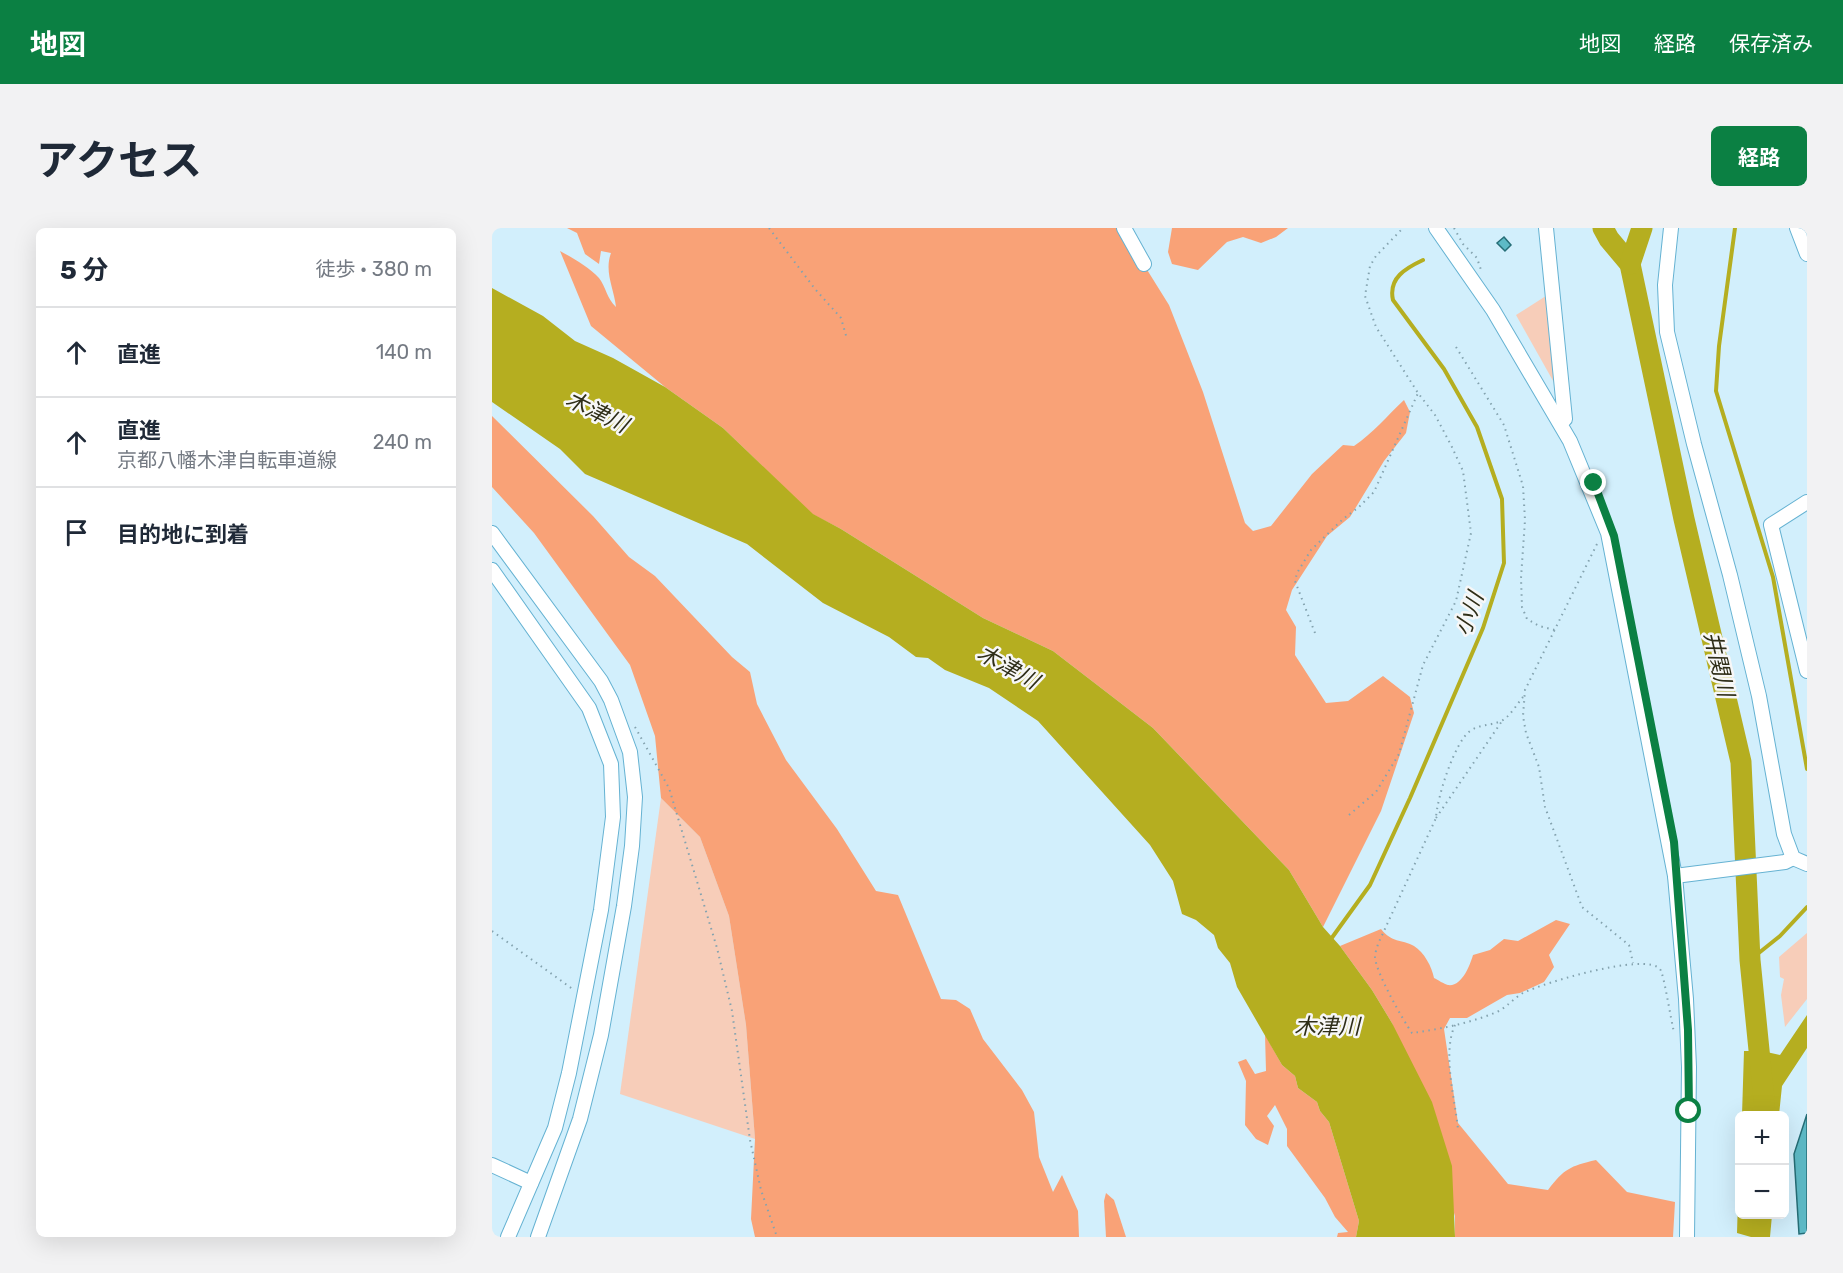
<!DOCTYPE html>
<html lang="ja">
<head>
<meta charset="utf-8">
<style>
	body { margin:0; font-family:Rubik,"Noto Sans JP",sans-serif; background:#f2f2f3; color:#1f2937 }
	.controls { position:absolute; right:18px; bottom:18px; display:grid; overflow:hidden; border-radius:9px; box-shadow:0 6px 24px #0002 }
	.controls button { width:54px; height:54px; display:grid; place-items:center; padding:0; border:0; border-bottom:2px solid #e0e1e3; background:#fff; color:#1f2937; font:30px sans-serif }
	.stop { position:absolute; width:18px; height:18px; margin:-14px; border:4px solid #0b8043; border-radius:50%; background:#fff }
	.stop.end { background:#0b8043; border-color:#fff; box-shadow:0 2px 6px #0008 }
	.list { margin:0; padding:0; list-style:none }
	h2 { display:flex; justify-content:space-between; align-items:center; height:78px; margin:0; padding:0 24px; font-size:26px }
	h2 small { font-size:20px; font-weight:400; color:#747a83 }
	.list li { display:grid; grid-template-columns:39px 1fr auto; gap:18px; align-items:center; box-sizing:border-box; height:90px; padding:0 24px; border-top:2px solid #e0e1e3 }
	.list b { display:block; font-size:22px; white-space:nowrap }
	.list p { margin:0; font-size:20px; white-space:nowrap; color:#747a83 }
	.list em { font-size:20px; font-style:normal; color:#747a83 }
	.icon { flex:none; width:33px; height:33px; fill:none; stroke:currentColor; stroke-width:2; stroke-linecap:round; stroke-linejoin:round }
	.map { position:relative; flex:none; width:1315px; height:1009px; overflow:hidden; border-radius:9px }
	header { display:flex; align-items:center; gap:36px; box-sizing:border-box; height:84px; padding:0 30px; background:#0b8043; color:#fff }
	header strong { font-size:28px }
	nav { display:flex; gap:33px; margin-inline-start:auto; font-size:21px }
	.intro { display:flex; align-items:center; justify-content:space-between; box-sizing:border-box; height:144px; padding:0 36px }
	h1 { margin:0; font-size:42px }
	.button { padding:15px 27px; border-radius:9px; background:#0b8043; color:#fff; font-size:21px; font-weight:700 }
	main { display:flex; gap:36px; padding:0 36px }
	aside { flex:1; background:#fff; border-radius:9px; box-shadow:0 6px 24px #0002 }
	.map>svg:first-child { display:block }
	.green { fill:#f7cdb9 }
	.forest { fill:#f9a277 }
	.water { fill:#b5ae20 }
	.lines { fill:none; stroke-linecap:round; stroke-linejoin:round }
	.stream { stroke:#b5ae20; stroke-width:4 }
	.river { stroke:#b5ae20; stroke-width:21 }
	.building { fill:#5ebac6; stroke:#266e77; stroke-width:1.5 }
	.minor-casing { stroke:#65b2d2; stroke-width:16 }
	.path { stroke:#84a3af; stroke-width:2; stroke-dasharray:1.5 4.5; stroke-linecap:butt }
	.minor { stroke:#fff; stroke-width:14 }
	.route { stroke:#0b8043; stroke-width:8 }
	.labels { text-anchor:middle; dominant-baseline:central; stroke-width:5; stroke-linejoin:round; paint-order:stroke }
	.water-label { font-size:22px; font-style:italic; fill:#2f2e18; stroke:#f7f7f7 }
</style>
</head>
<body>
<header>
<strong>地図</strong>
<nav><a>地図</a><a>経路</a><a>保存済み</a></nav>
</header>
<div class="intro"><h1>アクセス</h1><a class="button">経路</a></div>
<main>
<aside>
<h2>5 分<small>徒歩 · 380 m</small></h2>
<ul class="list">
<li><svg class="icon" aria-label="ahead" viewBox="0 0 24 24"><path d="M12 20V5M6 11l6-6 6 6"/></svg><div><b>直進</b></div><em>140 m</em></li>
<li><svg class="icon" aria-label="ahead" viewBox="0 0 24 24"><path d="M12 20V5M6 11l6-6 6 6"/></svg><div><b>直進</b><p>京都八幡木津自転車道線</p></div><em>240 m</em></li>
<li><svg class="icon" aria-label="arrive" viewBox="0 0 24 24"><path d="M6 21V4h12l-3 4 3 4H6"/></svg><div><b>目的地に到着</b></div></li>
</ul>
</aside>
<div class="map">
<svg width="1315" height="1009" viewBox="0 0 1315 1009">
	<rect width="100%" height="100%" fill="#d2effc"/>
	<g class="green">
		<path d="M1057,66L1069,167L1024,87Z"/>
		<path d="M169,570L208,609L237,688L254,797L263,911L128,866Z"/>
		<path d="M1315,705V771L1293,799L1289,767L1292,751L1288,749L1287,729Z"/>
	</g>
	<g class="forest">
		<path d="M75,0H629L677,77L711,164L753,295L761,303L779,298L820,246L851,217L862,218C881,205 895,188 912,172L918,184L914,205L892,233L858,289L835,308L800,362L794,382L804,399L803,427L834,475L856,473L891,448L918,469L922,485L889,583L831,699L797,642L661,500L561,423L491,390L349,301L320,286L231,200L173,159L99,98L68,23C81,30 97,39 107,50C114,59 115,71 124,79C122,60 112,44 119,25L109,23L107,36L93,26L85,5Z"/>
		<path d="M680,0H796L784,9L769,15L751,9L735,14L706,42L680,36L676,24Z"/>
		<path d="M0,188L101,288L137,329L163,348L240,429L258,444L265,476L294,532L345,601L384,663L406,667L449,771L464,772L478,781L491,811L530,862L542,884L547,929L561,964L570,947L586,983L587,1009H263L259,991L263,911L254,797L237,688L208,609L169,570L163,508L138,437L42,305L0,259Z"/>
		<path d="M1064,692L1078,696L1057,727L1062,739L1052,754L1028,765L1015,767L975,790H958L952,801L966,895L1016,956L1056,962C1072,941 1078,938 1104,932L1135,964L1183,974L1181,1009H963V988L900,795L880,762L848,718L889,701C900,715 909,711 922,718C932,724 940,739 942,750C946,752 952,756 956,757C970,759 978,737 981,727L998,722L1012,711L1026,713Z"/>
		<path d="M773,807L790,837L803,848L806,860L825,874L828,883L837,894L867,993L864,1009H845L846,1005L856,1004L843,989L833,970L795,918V901L783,877L775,888L782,898L776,917L764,911L753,897L754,853L746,834L754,831L763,846L774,843Z"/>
		<path d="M614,965L622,972L634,1009H614L612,973Z"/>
	</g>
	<g class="water">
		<path d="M0,60L51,88L83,113L121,130L173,159L231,200L321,286L349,301L491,390L561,423L661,500L797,642L831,699L848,718L880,762L900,795L940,874L960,938L963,1009H864L867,993L837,894L828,883L825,874L806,860L803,848L790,837L745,759L738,735L726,720L722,707L704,692L690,686L681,653L658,617L546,493L497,460L453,442L436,430L424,429L397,409L331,375L255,316L93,246L68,221L0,174Z"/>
		<path d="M1315,787V820L1290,858L1287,887H1250L1252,823H1270L1288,827Z"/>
		<path d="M1247,937L1248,986L1280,987L1278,1009H1259L1245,1005Z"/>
	</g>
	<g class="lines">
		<g class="stream">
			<path d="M1243,0L1227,118L1224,163L1281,349L1315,541"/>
			<path d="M839,711L878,657L918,570L991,400L1012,335L1010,271L985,199L952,141L901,72C896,50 914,40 931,32"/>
			<path d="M1258,732L1288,708L1315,679"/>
		</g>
		<g class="river">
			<path d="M1111,0L1117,11L1138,36L1192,291L1249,534L1258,732L1272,872L1271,888"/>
			<path d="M1138,36L1150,0"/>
		</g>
	</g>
	<g class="building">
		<path d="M1012,9L1019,17L1013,23L1005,15Z"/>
		<path d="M1315,886V1005L1307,1006L1302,926Z"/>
	</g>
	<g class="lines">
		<g class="minor-casing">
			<g id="minor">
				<path d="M632,0L652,36"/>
				<path d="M944,0L1001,82L1078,213L1116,305L1183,648L1194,771L1197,839L1195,1009"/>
				<path d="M1054,0L1073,191L1068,195"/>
				<path d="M1179,0L1173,57L1175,104L1202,216L1238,347L1267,468L1292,606L1301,630L1315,636"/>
				<path d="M1305,0L1315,26"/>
				<path d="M1315,274L1279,297L1315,443"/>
				<path d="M0,305L109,453L119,472L138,524L143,569L140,618L132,678L109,807L88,891L46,1009"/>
				<path d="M0,342L97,480L119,536L121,589L109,682L77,845L63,900L16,1009"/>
				<path d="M1183,648L1293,634L1301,630"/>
				<path d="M0,937L39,955"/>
			</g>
		</g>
		<g class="path">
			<path d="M277,0L323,61L349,90L355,111"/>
			<path d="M962,0L971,16L985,30L989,42"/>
			<path d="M964,119L1012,197L1031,258L1033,292L1029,350L1030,379L1035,391L1047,398L1063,402"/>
			<path d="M1105,316L1033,462L1031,488L1034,505L1047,539L1053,579L1090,679L1137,717L1141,735"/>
			<path d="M823,405L803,353L805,345L819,322L851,291L867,279L882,264L926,165"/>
			<path d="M1031,469C1025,476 1017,490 1009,493C998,498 988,496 978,503C962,515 945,570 944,590L886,716C885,720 883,725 883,729C884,745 911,792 920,805C949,801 978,795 1005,784C1015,779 1022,770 1031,765C1051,755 1153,724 1168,741C1172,746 1179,793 1182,804"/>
			<path d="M143,499L177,560L225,720L240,783L258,912L269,962L285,1009"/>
			<path d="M857,587L884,564L907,526L931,437L964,373L979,305L971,243L959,217L943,187L926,165L884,99L873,68L878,38L884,28L911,0"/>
			<path d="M944,590L1010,493"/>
			<path d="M0,703L82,762"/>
			<path d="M963,797C950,825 963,871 966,901"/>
		</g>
		<use href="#minor" class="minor"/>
	</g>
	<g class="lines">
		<path class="route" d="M1102,255L1122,308L1182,614L1196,802L1197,883"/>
	</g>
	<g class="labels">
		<g class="water-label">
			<text transform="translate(105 184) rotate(26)">木津川</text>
			<text transform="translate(977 386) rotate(-70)">小川</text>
			<text transform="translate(1227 436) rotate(77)">井関川</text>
			<text transform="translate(516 439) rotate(29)">木津川</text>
			<text x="835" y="798">木津川</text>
		</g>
	</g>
</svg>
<div class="controls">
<button>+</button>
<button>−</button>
</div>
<div class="stop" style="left:1197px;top:883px"></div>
<div class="stop end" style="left:1102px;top:255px"></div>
</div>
</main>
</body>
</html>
